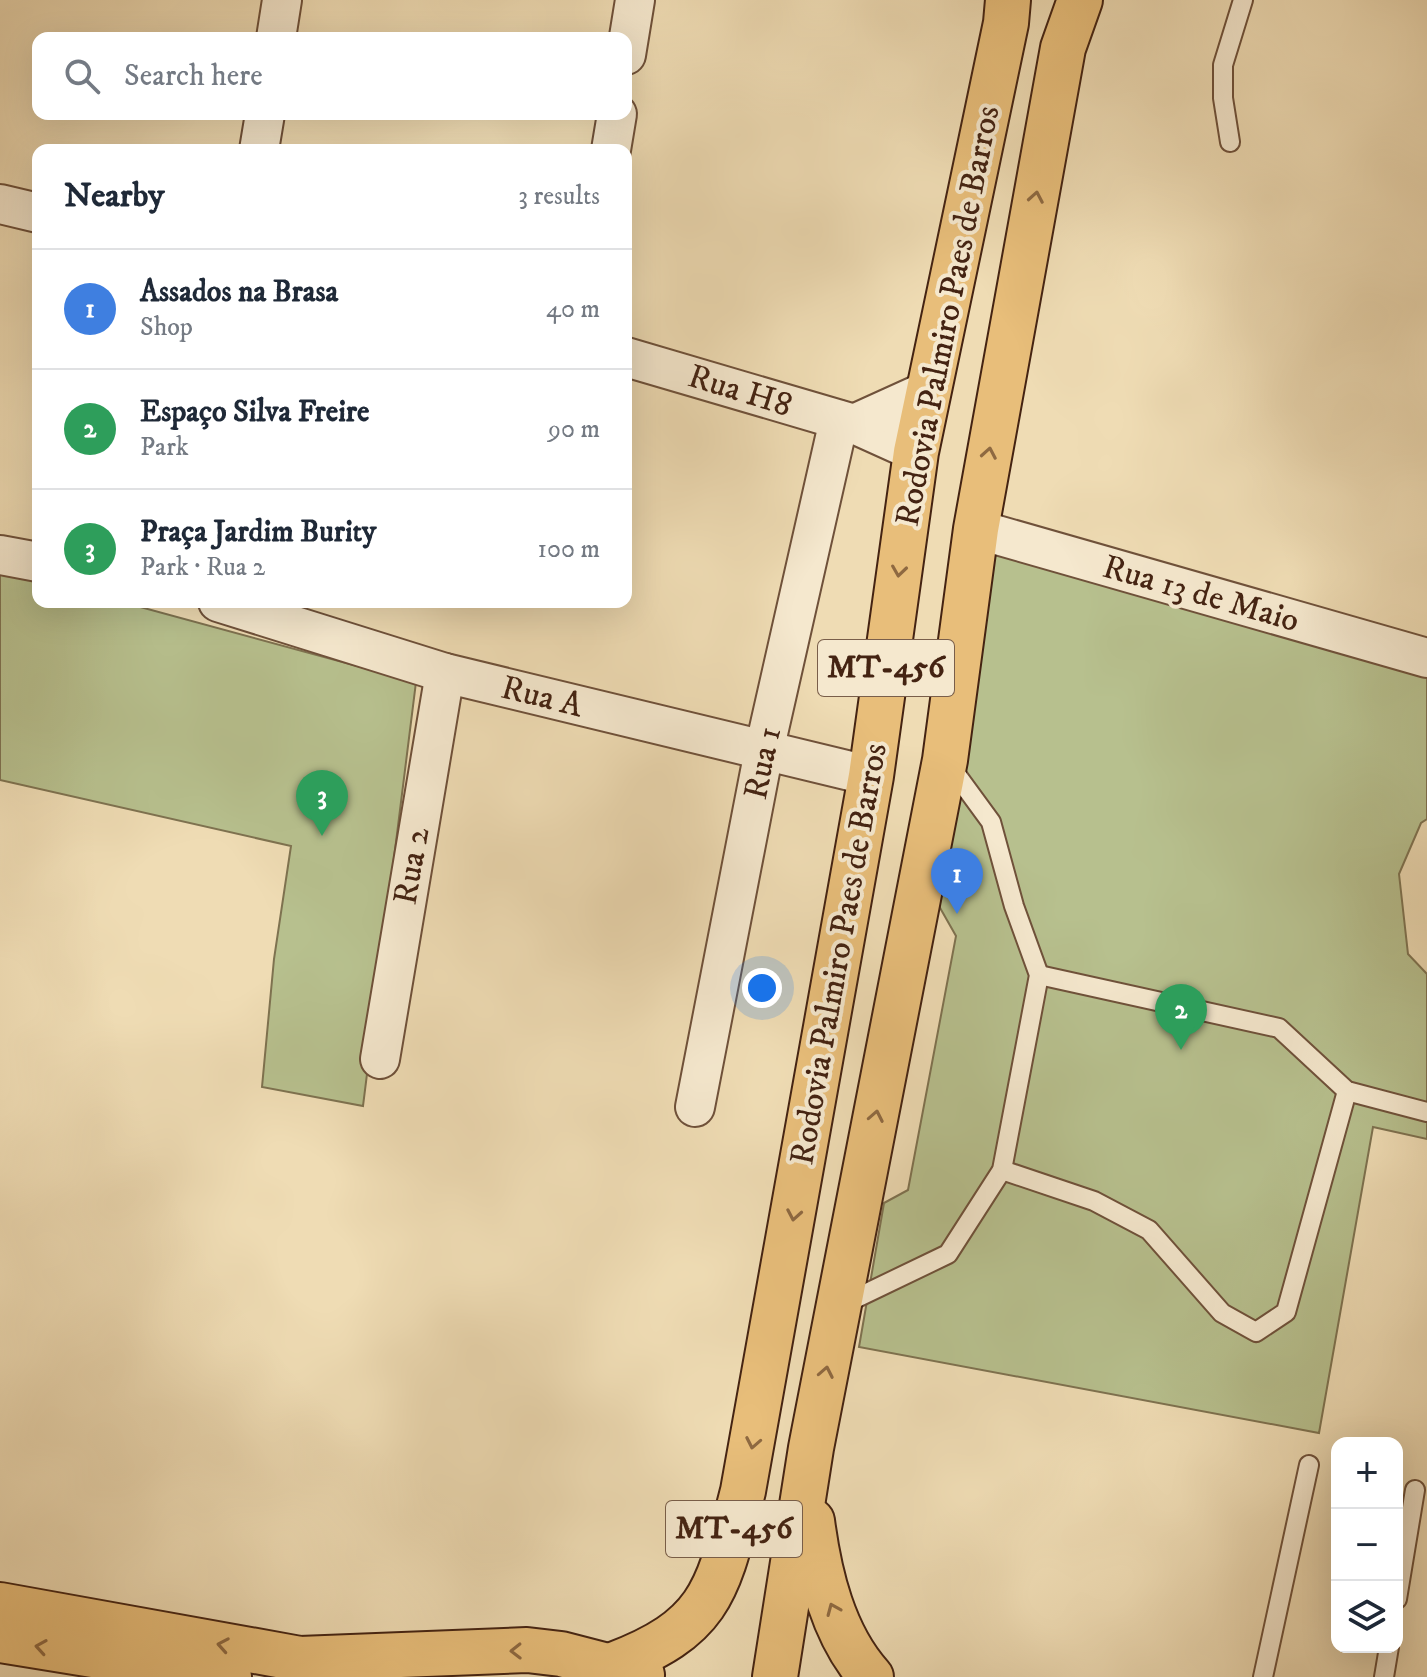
<!DOCTYPE html>
<html lang="en">
<head>
<meta charset="utf-8">
<style>
	body { margin:0; font-family:"IM FELL DW Pica",serif; background:#f6f6f7; color:#1f2937 }
	.controls { position:absolute; right:24px; bottom:24px; display:grid; overflow:hidden; border-radius:16px; box-shadow:0 8px 32px #0002 }
	.controls button { width:72px; height:72px; display:grid; place-items:center; padding:0; border:0; border-bottom:2px solid #e0e1e3; background:#fff; color:#1f2937; font:40px sans-serif }
	.you { position:absolute; left:762px; top:988px; width:28px; height:28px; margin:-20px; border:6px solid #fff; border-radius:50%; background:#1a73e8; box-shadow:0 0 0 12px #1a73e833 }
	.badge { display:grid; place-items:center; width:52px; height:52px; border-radius:50%; background:#d93025; color:#fff; font-size:26px; font-weight:700 }
	.pin { position:absolute; translate:-50% -66px; filter:drop-shadow(0 2px 4px #0008) }
	.pin::after { content:''; position:absolute; top:42px; width:28px; height:24px; background:inherit; clip-path:polygon(0 0,100% 0,50% 100%) }
	.list { margin:0; padding:0; list-style:none }
	h2 { display:flex; justify-content:space-between; align-items:center; height:104px; margin:0; padding:0 32px; font-size:34px }
	h2 small { font-size:26px; font-weight:400; color:#747a83 }
	.list li { display:grid; grid-template-columns:52px 1fr auto; gap:24px; align-items:center; box-sizing:border-box; height:120px; padding:0 32px; border-top:2px solid #e0e1e3 }
	.list b { display:block; font-size:30px; white-space:nowrap }
	.list p { margin:0; font-size:26px; white-space:nowrap; color:#747a83 }
	.list em { font-size:26px; font-style:normal; color:#747a83 }
	.icon { flex:none; width:44px; height:44px; fill:none; stroke:currentColor; stroke-width:2; stroke-linecap:round; stroke-linejoin:round }
	.map { position:relative; flex:none; width:1427px; height:1677px; overflow:hidden }
	.search { position:absolute; background:#fff; box-shadow:0 8px 32px #0002; left:32px; top:32px; width:600px; height:88px; display:flex; align-items:center; gap:20px; box-sizing:border-box; padding:0 28px; border-radius:16px; color:#747a83; font-size:30px }
	.panel { position:absolute; background:#fff; box-shadow:0 8px 32px #0002; left:32px; top:144px; width:600px; height:464px; border-radius:16px }
	.map>svg:first-child { display:block }
	.green { fill:#b7c08e; stroke:#7e7250; stroke-width:2 }
	.lines { fill:none; stroke-linecap:round; stroke-linejoin:round }
	.service-casing { stroke:#6f513a; stroke-width:22 }
	.minor-casing { stroke:#6f513a; stroke-width:42 }
	.primary-casing { stroke:#442312; stroke-width:48 }
	.trunk-casing { stroke:#442312; stroke-width:48 }
	.service { stroke:#f5e8ce; stroke-width:18 }
	.minor { stroke:#f5e8ce; stroke-width:38 }
	.primary { stroke:#e8be7a; stroke-width:44 }
	.trunk { stroke:#e8be7a; stroke-width:44 }
	.oneway { stroke:#8e6941 }
	.labels { text-anchor:middle; dominant-baseline:central; stroke-width:8; stroke-linejoin:round; paint-order:stroke }
	.shield { fill:#f5e8ce; stroke:#795e4a; stroke-width:2 }
	.shield-label { font-size:32px; font-weight:bold; fill:#442312 }
	.street-label { font-size:34px; fill:#442312; stroke:#f5e8ce }
</style>
</head>
<body>
<div class="map">
<svg width="1427" height="1677" viewBox="0 0 1427 1677">
	<rect width="100%" height="100%" fill="#efdcb4"/>
	<filter id="stains"><feTurbulence type="fractalNoise" baseFrequency=".0025" numOctaves="4"/><feColorMatrix values="0 0 0 0 .2 0 0 0 0 .09 0 0 0 0 .02 0 0 0 .5 -.17"/></filter>
	<radialGradient id="worn" r=".72"><stop offset=".6" stop-color="#630" stop-opacity="0"/><stop offset="1" stop-color="#630" stop-opacity=".3"/></radialGradient>
	<g class="green">
		<path d="M999,554L1427,676V819L1421,823L1399,874L1408,954L1427,974V1139L1373,1127L1319,1433L859,1347L884,1203L908,1190L956,936L939,906L990,558Z"/>
		<path d="M0,569L38,579V602H122L416,682L363,1106L262,1087L274,959L291,846L0,780Z"/>
	</g>
	<g class="lines">
		<g class="service-casing">
			<g id="service">
				<path d="M1230,142L1223,98V65L1243,0"/>
				<path d="M1039,975L1279,1028L1347,1091L1427,1112"/>
				<path d="M1002,1170L1094,1201L1149,1230L1222,1313L1256,1332L1286,1312L1347,1091"/>
				<path d="M842,1305L948,1254L1002,1170L1039,975L1014,906L991,822L950,766"/>
				<path d="M1397,1599L1415,1490"/>
				<path d="M1263,1677L1309,1465"/>
				<path d="M1384,1677L1389,1647"/>
			</g>
		</g>
		<g class="minor-casing">
			<g id="minor">
				<path d="M276,38L282,0"/>
				<path d="M626,55L635,0"/>
				<path d="M259,150L265,114"/>
				<path d="M611,150L617,114"/>
				<path d="M0,204L38,213"/>
				<path d="M626,357L854,424L916,452"/>
				<path d="M854,424L929,390"/>
				<path d="M976,529L1427,658"/>
				<path d="M0,555L38,562"/>
				<path d="M218,602L445,673L871,776"/>
				<path d="M380,1059L445,673"/>
				<path d="M695,1107L764,751L839,420"/>
			</g>
		</g>
		<g class="primary-casing">
			<g id="primary">
				<path d="M812,1521C819,1574 833,1635 871,1677"/>
				<path d="M0,1605L300,1659L527,1650L561,1654L642,1675"/>
				<path d="M613,1665C714,1627 718,1588 743,1491L871,776L916,452L1006,23L1008,0"/>
				<path d="M775,1677L811,1448L945,760L976,529L1063,48L1080,0"/>
			</g>
		</g>
		<g class="trunk-casing">
			<path id="trunk" d="M0,1640L229,1677"/>
		</g>
		<use href="#service" class="service"/>
		<use href="#minor" class="minor"/>
		<use href="#primary" class="primary"/>
		<use href="#trunk" class="trunk"/>
	</g>
	<defs><path id="oneway-chevron" d="M-2-3.5L2.5 0L-2 3.5" fill="none" stroke-width="1.6" stroke-linecap="round" stroke-linejoin="round" transform="scale(2)"/></defs>
	<g class="oneway">
		<use href="#oneway-chevron" transform="translate(1036 197) rotate(-80)"/>
		<use href="#oneway-chevron" transform="translate(989 453) rotate(-80)"/>
		<use href="#oneway-chevron" transform="translate(899 571) rotate(98)"/>
		<use href="#oneway-chevron" transform="translate(876 1116) rotate(-79)"/>
		<use href="#oneway-chevron" transform="translate(794 1215) rotate(100)"/>
		<use href="#oneway-chevron" transform="translate(826 1372) rotate(-79)"/>
		<use href="#oneway-chevron" transform="translate(753 1443) rotate(101)"/>
		<use href="#oneway-chevron" transform="translate(833 1609) rotate(-113)"/>
		<use href="#oneway-chevron" transform="translate(223 1645) rotate(-170)"/>
		<use href="#oneway-chevron" transform="translate(41 1647) rotate(-171)"/>
		<use href="#oneway-chevron" transform="translate(516 1651) rotate(179)"/>
	</g>
	<g class="labels">
		<g class="shield">
			<rect x="818" y="640" width="136" height="56" rx="6"/>
			<rect x="666" y="1501" width="136" height="56" rx="6"/>
		</g>
		<g class="shield-label">
			<text x="886" y="668">MT-456</text>
			<text x="734" y="1529">MT-456</text>
		</g>
		<g class="street-label">
			<text transform="translate(948 316) rotate(-79)">Rodovia Palmiro Paes de Barros</text>
			<text transform="translate(740 391) rotate(17)">Rua H8</text>
			<text transform="translate(1201 594) rotate(16)">Rua 13 de Maio</text>
			<text transform="translate(542 697) rotate(14)">Rua A</text>
			<text transform="translate(763 763) rotate(-78)">Rua 1</text>
			<text transform="translate(412 866) rotate(-80)">Rua 2</text>
			<text transform="translate(839 954) rotate(-80)">Rodovia Palmiro Paes de Barros</text>
		</g>
	</g>
	<rect width="100%" height="100%" filter="url(#stains)"/>
	<rect width="100%" height="100%" fill="url(#worn)"/>
</svg>
<div class="controls">
<button>+</button>
<button>−</button>
<button><svg class="icon" aria-label="layers" viewBox="0 0 24 24"><path d="M12 4l9 5-9 5-9-5zM3 14l9 5 9-5"/></svg></button>
</div>
<div class="you"></div>
<div class="pin badge" style="left:957px;top:914px;background:#3f7fe0">1</div>
<div class="pin badge" style="left:1181px;top:1050px;background:#2e9e5b">2</div>
<div class="pin badge" style="left:322px;top:836px;background:#2e9e5b">3</div>
<div class="search"><svg class="icon" aria-label="search" viewBox="0 0 24 24"><circle cx="10" cy="10" r="6"/><path d="M15 15l6 6"/></svg>Search here</div>
<section class="panel">
<h2>Nearby<small>3 results</small></h2>
<ul class="list">
<li><span class="badge" style="background:#3f7fe0">1</span><div><b>Assados na Brasa</b><p>Shop</p></div><em>40 m</em></li>
<li><span class="badge" style="background:#2e9e5b">2</span><div><b>Espaço Silva Freire</b><p>Park</p></div><em>90 m</em></li>
<li><span class="badge" style="background:#2e9e5b">3</span><div><b>Praça Jardim Burity</b><p>Park · Rua 2</p></div><em>100 m</em></li>
</ul>
</section>
</div>
</body>
</html>
